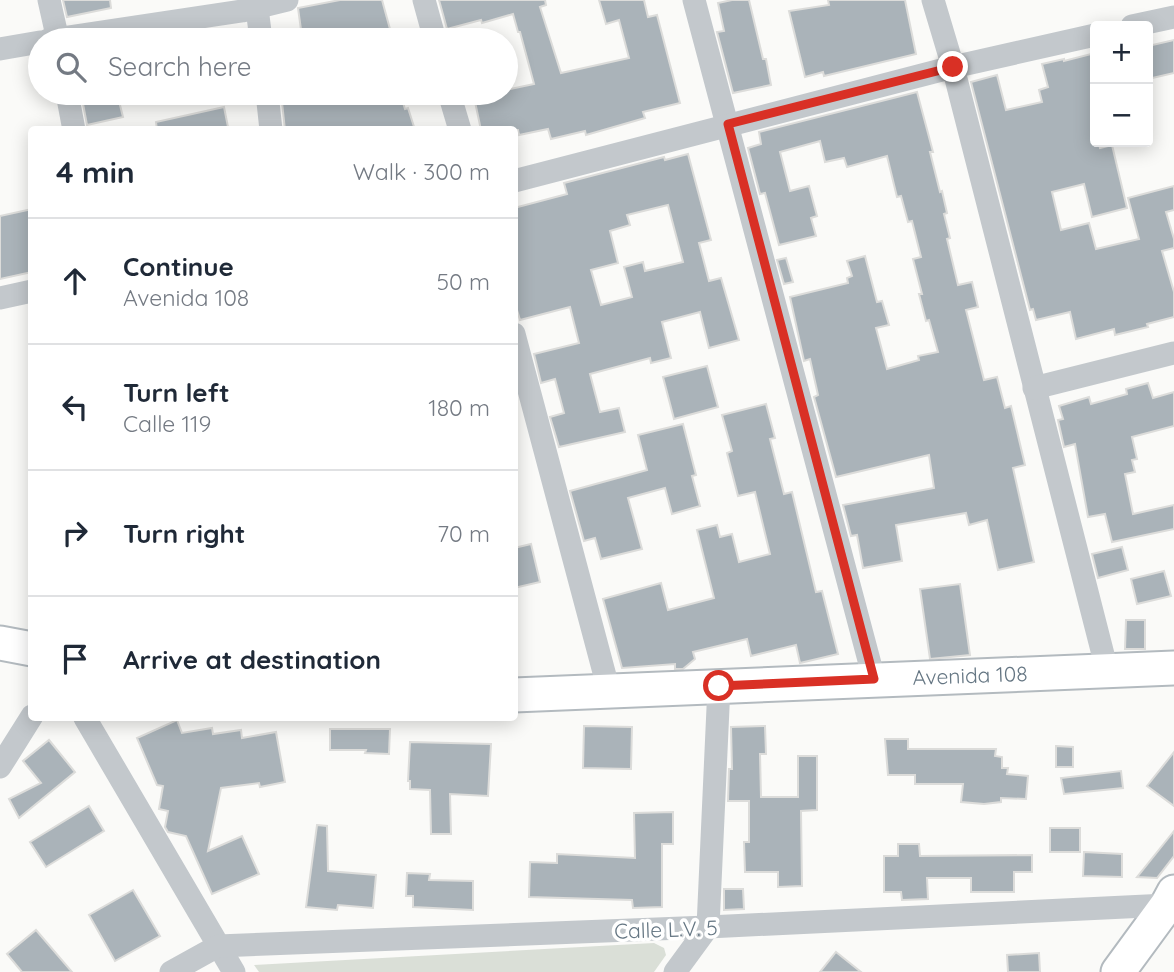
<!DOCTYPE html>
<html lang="en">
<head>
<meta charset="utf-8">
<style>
	body { margin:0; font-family:Quicksand,sans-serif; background:#f2f2f3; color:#1f2937 }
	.controls { position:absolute; right:21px; top:21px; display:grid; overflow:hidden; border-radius:7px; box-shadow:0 4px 18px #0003 }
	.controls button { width:63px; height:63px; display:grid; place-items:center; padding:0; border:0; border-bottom:2px solid #e0e1e3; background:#fff; color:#1f2937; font:35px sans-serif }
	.stop { position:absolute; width:21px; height:21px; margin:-16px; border:5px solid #d93025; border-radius:50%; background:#fff }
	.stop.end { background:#d93025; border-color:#fff; box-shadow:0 2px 7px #0008 }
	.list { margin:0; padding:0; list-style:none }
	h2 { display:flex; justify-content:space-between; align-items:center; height:91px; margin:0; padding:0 28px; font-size:30px }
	h2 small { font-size:23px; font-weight:400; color:#747a83 }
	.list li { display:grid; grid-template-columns:46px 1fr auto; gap:21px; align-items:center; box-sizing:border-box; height:126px; padding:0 28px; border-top:2px solid #e0e1e3 }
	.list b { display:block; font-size:26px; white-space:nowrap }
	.list p { margin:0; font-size:23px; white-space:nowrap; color:#747a83 }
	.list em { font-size:23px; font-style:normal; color:#747a83 }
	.icon { flex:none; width:38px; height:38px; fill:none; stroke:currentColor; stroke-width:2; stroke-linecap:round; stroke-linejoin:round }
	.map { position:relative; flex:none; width:1174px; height:972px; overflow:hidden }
	.search { position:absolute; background:#fff; box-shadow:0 4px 18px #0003; left:28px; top:28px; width:490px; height:77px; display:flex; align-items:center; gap:18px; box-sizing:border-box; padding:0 24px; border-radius:38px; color:#747a83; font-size:26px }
	.panel { position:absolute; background:#fff; box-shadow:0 4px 18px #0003; left:28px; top:126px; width:490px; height:595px; border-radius:7px }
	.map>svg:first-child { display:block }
	.green { fill:#dadfd7 }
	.building { fill:#aab3b9; stroke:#dcdcda; stroke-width:2; fill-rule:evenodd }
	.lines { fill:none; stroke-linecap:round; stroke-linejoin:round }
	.secondary-casing { stroke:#b3babf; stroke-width:37 }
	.street { stroke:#c3c8cc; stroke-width:23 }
	.secondary { stroke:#fff; stroke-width:33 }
	.route { stroke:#d93025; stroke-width:9 }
	.labels { text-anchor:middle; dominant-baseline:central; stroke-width:7; stroke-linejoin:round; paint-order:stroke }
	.street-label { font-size:21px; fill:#657683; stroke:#fff }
</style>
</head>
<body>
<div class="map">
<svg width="1174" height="972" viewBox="0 0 1174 972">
	<rect width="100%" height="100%" fill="#fafaf8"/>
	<path class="green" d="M654,943L664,948L666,955L654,972H259L254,965Z"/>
	<g class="building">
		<path d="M63,0H110L111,8L67,17Z"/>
		<path d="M340,0H382L393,40H330L329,32L302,37L298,8Z"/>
		<path d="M439,0H545L546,5L540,7L561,73L629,58L619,20L606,24L599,0H644L648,17L657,15L680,103L643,112L645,118L586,135L585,131L551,139L548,129L519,135L518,130H481L474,97L506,93V90L534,84L520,32H518L513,14L482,23L481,20L447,29Z"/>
		<path d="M732,0H749L763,59H766L771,85L733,93L717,32L724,31L718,3Z"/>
		<path d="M828,0H905L916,54L824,76L823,72L805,77L789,11L829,5Z"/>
		<path d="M1174,40V73L1148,79V46Z"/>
		<path d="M1095,53V143H1099L1100,148L1112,145L1127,208L1092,217L1084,184L1052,192L1061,230L1089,223L1096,249L1139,239L1128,198L1174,186V210L1166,212L1174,239V248L1162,251L1174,292V317L1147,324L1148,327L1115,335L1114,329L1076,339L1070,312L1036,320L1033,309L1030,310L971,82L997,75L1006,110L1042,102L1039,90L1048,87L1042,64L1064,59V61Z"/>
		<path d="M917,92L933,152H930L940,192L942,191L947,213L944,214L950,238L947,239L958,285L972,282L978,307L966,310L984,380L997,377L1005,408L1011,406L1025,465L1013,468L1034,562L998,570L987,520L969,525L966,513L896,525L902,561L863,568L857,535L851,536L843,505L934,488L929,455L836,477L814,397L818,395L810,359L804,361L790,297L848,283L847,278L852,276L847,261L865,256L877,302L882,301L889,325L876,328L887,369L919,360L918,356L938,352L929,320L926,321L919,294H922L913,259L921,257L912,221L908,222L901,196L897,197L887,156L847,167L844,158L825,162L820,141L780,152L790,191L809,186L817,216L811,218L816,236L779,245L765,193L760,194L748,148L761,144L759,132Z"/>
		<path d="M81,93H117L123,117L87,125Z"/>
		<path d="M281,93H400L405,109L408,108L415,130H285Z"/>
		<path d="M224,107L228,127L215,130H157L156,122Z"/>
		<path d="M688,154L711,240L699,243L709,281L721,278L739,340L709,348L700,312L662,322L671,358L651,363L650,358L590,374L600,412L619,408L625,432L559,447L550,417L564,413L555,379L541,383L534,354L579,343L570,307L520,320L514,300V208L567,194L564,183L664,157L665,160ZM668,205L683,262L645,271L643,262L624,267L632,297L601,305L591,270L618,263L610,231L630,225L627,215Z"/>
		<path d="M32,209V272L0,279V216Z"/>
		<path d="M786,258L793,282L784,284L777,260Z"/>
		<path d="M707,366L718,407L674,419L663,377Z"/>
		<path d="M1148,383L1153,398L1174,392V426L1132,437L1137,459L1132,460L1135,472L1125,474L1133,514L1174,505V529L1112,542L1105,514L1088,517L1075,444L1064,447L1058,420L1063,419L1059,406L1089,397L1091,404L1127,394L1126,389Z"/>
		<path d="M766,404L775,438L770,439L784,494L792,492L816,592L822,591L838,654L800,663L796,645L751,656L747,639L693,652L695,659L683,669H675V664L622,668L603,599L661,583L668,610L714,598L697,530L717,525L720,537L732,534L739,562L770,554L755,492L738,496L727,453L732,451L722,415Z"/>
		<path d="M683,424L696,475L692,476L700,506L672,514L665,488L628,498L642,549L601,559L595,538L584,541L570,491L647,470L638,435Z"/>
		<path d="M531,544L540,582L514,588V548Z"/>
		<path d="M1122,547L1128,570L1098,578L1092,554Z"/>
		<path d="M1164,571L1171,596L1137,604L1131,579Z"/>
		<path d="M960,584L970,655L930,659L920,589Z"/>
		<path d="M1126,620H1145V649H1125Z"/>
		<path d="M177,720L182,733L212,728L213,734L241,730L242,738L276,732L285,782L260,787L259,783L221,788L208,851L242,836L259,874L212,894L186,836L168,832L165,827L168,811L159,809L163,786L157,785L137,738Z"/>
		<path d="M584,726L632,727L631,769L583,768Z"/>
		<path d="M765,726L766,754H760L761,797H798V756H817V810L801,811L802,886L778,887V872H745L744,842H749V801H728L729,769H732L731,727Z"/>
		<path d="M330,729H390L389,754L365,753L366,750H330Z"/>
		<path d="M885,739H908V749H996L995,756L1002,757V768H1008L1007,774L1028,776L1026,799L1001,798V802L984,804L961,802L963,784H915V775H888Z"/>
		<path d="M49,740L75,772L19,818L9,799L41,783L23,761Z"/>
		<path d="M410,742L491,744L488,796L450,794L451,834H431L430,790L410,789V781H408Z"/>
		<path d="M1056,746L1073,747V767H1056Z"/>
		<path d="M1174,752V806L1147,786Z"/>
		<path d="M1121,771L1123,788L1064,794L1061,778Z"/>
		<path d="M89,806L104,831L46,867L30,842Z"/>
		<path d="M673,812V844H662V907L633,908L632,900L529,897L530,862L557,863V854L635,858L634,813Z"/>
		<path d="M317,825L327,826L328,871L376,875L373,908L338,905L337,910L306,907Z"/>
		<rect x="1050" y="828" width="30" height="24"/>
		<path d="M1174,831V856L1157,878L1137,877Z"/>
		<path d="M898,844H919L920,856L1032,855V872H1014V892H971V878H927L928,899L902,900L901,892H884V856H898Z"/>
		<path d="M1084,852L1122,854V877L1083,876Z"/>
		<path d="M407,873L430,874L429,880L473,881V910L413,907V896H406Z"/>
		<path d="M724,889H743L744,909L724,910Z"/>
		<path d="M133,890L160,936L115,961L89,915Z"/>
		<path d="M36,930L72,972H22L7,954Z"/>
		<path d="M836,952L861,972H820Z"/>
		<path d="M1039,953L1040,972H1008L1007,955Z"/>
	</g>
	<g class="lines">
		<g class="secondary-casing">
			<g id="secondary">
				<path d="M0,643L32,649"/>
				<path d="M514,695L1174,668"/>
				<path d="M1118,972L1167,905L1174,892"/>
			</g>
		</g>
		<g class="street">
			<path d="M49,0L58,40"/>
			<path d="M424,0L435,40"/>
			<path d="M694,0L874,679"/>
			<path d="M933,0L953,67L1107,670"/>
			<path d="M257,8L261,40"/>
			<path d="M1132,26L1174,17"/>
			<path d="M48,40L242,11L287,0"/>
			<path d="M0,49L40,42"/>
			<path d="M67,93L74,130"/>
			<path d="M267,93L271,130"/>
			<path d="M449,93L460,130"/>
			<path d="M514,181L953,67L1095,35"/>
			<path d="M0,298L32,291"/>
			<path d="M514,334L609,691"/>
			<path d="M1034,388L1174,353"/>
			<path d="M85,718L234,972"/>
			<path d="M0,767L32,716"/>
			<path d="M171,972L218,946L708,927L1167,905"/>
			<path d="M675,972L708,927L719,686"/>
		</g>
		<use href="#secondary" class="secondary"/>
	</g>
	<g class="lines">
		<path class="route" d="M719,686L874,679L728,124L953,67"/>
	</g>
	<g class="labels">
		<g class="street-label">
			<text transform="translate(970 675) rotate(-2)">Avenida 108</text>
			<text transform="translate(666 929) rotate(-2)">Calle L.V. 5</text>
		</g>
	</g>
</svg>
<div class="controls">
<button>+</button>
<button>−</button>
</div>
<div class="stop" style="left:719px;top:686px"></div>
<div class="stop end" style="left:953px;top:67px"></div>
<div class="search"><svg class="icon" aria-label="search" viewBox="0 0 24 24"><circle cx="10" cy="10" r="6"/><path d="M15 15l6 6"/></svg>Search here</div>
<section class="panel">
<h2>4 min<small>Walk · 300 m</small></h2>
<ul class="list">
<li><svg class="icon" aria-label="ahead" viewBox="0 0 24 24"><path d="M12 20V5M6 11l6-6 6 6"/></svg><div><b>Continue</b><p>Avenida 108</p></div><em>50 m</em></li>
<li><svg class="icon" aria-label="left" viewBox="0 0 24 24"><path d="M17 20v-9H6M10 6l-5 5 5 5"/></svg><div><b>Turn left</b><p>Calle 119</p></div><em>180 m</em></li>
<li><svg class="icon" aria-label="right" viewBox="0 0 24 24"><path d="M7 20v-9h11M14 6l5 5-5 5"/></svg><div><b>Turn right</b></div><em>70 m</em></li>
<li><svg class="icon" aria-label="arrive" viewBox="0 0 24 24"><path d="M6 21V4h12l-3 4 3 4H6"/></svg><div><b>Arrive at destination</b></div></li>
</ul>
</section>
</div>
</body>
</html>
